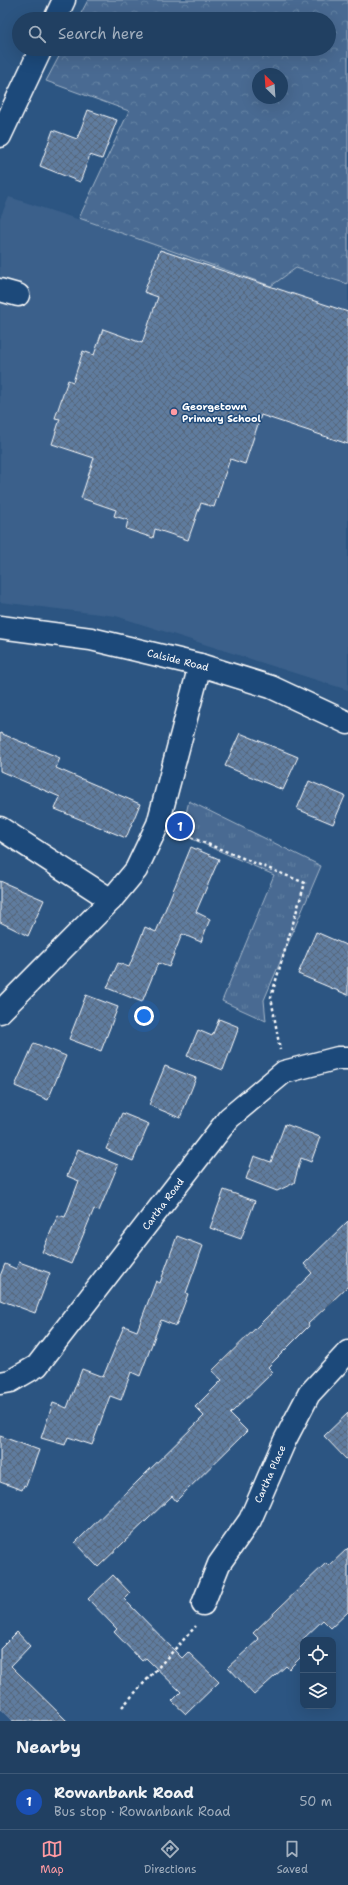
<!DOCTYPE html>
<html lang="en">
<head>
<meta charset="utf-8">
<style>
	body { margin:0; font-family:"Shantell Sans",sans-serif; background:#2d4b6b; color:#f1f3f6 }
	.controls { position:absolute; right:12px; bottom:12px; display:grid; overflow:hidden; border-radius:8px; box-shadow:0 4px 16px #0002 }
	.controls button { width:36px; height:36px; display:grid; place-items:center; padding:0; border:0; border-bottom:1px solid #3e5977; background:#214062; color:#f1f3f6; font:20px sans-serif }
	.compass { position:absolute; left:252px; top:68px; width:36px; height:36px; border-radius:50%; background:#214062; box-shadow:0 4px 16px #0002; rotate:335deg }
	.you { position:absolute; left:144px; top:1016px; width:14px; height:14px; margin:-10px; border:3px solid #fff; border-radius:50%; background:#1a73e8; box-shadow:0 0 0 6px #1a73e833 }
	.badge { display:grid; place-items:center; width:26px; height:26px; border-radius:50%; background:#ff9aa2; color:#fff; font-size:13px; font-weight:700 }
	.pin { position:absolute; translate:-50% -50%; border:2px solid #fff; box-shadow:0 1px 4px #0006 }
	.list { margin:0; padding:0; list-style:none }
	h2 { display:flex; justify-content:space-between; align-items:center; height:52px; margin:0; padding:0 16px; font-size:17px }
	h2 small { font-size:13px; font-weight:400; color:#a2afbe }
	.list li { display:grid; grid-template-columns:26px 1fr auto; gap:12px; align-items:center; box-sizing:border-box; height:56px; padding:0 16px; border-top:1px solid #3e5977 }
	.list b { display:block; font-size:15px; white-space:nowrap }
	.list p { margin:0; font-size:13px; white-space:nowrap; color:#a2afbe }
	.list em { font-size:13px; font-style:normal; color:#a2afbe }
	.icon { flex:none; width:22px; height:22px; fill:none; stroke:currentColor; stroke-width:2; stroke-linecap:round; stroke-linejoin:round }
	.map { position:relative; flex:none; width:348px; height:1721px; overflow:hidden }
	.search { position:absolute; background:#214062; box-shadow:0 4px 16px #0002; left:12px; right:12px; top:12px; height:44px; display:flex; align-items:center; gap:10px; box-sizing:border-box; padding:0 14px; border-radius:22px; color:#a2afbe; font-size:15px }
	.sheet { height:108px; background:#214062 }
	nav { display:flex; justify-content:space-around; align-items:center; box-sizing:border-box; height:56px; border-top:1px solid #3e5977; background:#214062; font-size:11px; color:#a2afbe }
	nav a { display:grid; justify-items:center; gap:2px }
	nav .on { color:#ff9aa2 }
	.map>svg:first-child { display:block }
	.built { fill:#3b618b; fill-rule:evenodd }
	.grass { fill:url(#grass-tufts); stroke:#a4b5c8 }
	.park { fill:url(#park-crowns); stroke:#a4b5c8; fill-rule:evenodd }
	.building { fill:url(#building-cross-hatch); stroke:#fff }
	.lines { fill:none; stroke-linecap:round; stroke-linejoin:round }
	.minor-casing { stroke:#fff; stroke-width:25 }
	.path { stroke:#fff; stroke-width:2.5; stroke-dasharray:3 3; stroke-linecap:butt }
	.minor { stroke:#1f4a7a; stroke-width:22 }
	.poi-dot { fill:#ff9aa2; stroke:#1f4a7a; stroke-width:1.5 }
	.labels { text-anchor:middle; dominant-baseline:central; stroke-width:3; stroke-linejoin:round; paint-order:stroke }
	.poi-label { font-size:10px; font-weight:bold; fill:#fff; stroke:#1f4a7a; text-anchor:start }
	.street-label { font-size:10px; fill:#fff; stroke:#1f4a7a }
</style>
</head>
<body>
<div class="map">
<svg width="348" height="1721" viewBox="0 0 348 1721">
	<defs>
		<pattern id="grass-tufts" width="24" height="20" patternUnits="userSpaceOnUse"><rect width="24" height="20" fill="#486b92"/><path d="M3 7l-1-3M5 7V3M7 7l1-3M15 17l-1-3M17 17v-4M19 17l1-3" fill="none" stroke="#6381a2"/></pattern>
		<pattern id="park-crowns" width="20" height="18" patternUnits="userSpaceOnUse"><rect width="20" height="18" fill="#486b92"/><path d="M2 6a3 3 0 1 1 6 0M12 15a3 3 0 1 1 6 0" fill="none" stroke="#6381a2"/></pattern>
		<pattern id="building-cross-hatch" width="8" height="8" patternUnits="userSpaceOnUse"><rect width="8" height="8" fill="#5e7c9f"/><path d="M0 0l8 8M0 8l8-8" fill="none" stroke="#56667a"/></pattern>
	</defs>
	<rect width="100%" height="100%" fill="#2c5582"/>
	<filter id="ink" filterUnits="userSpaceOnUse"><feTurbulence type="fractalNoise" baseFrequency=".025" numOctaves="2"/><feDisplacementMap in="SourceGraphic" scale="8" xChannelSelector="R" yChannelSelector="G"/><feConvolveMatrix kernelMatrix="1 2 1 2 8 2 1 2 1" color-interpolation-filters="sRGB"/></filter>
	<g filter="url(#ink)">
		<path class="built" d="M88,0H348V690L116,616L0,602V218L9,197L80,220L79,218L129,111L46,81L63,49H329V19H78ZM258,74H282V98H258Z"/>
		<path class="grass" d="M189,801L321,866L264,1000L266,1021L222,1001L274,875L181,834Z"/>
		<path class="park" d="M88,0H348V284L296,268L271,286L79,218L129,111L46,81L63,49H329V19H78ZM258,74H282V98H258Z"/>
		<g class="building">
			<path d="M88,110L117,120L102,159L90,155L80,182L40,166L53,130L77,139Z"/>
			<path d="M160,250L348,312V444L261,415L245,464L230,459L214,507L201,503L188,540L155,529L153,538L126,529L128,520L114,516L116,510L81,498L94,458L52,444L60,419L55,418L68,380L73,382L83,351L94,355L103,329L142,343L158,297L144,292Z"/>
			<path d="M0,733L60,758L56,768L140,804L126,838L55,809L60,797L0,771Z"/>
			<path d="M240,733L298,757L283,790L225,766Z"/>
			<path d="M309,781L345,796L333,824L297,809Z"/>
			<path d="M191,847L219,859L196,912L210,919L201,942L182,934L169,967L158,963L142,1002L107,988L118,963L129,967L145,927L156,932Z"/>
			<path d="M0,881L44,900L28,936L0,922Z"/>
			<path d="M316,932L348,946V995L298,974Z"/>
			<path d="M86,995L118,1007L101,1051L69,1039Z"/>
			<path d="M219,1019L239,1027L223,1070L187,1056L198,1030L212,1036Z"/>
			<path d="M34,1043L66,1056L48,1100L15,1086Z"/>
			<path d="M165,1066L196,1078L180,1118L149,1105Z"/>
			<path d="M122,1113L149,1124L133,1161L106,1149Z"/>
			<path d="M285,1124L320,1137L311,1162L301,1158L294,1183L277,1191L246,1179L254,1156L271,1162Z"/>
			<path d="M78,1149L118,1165L99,1211L94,1209L71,1264L42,1252L58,1215L65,1217L79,1181L67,1176Z"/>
			<path d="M224,1190L255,1201L241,1239L210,1228Z"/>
			<path d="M348,1221V1286L308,1324L309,1326L268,1367L273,1372L230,1414L247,1431L176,1501L172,1496L98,1567L75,1543L204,1416L195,1407L222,1380L212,1371L312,1273L304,1264Z"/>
			<path d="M177,1236L203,1246L186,1293L188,1294L176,1326L161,1320L140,1376L131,1372L121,1400L110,1396L92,1445L68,1437L65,1445L41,1438L53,1403L67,1408L82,1369L103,1377L124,1326L137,1331L156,1281L160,1283Z"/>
			<path d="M19,1262L50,1273L35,1313L0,1300V1276L5,1264L16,1269Z"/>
			<path d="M348,1413V1461L324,1436Z"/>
			<path d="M0,1436L39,1450L26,1486L24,1485L22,1490L0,1482Z"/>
			<path d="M348,1548V1612L331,1628L323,1620L303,1639V1655L289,1669L286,1666L254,1695L228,1667L259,1639L253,1633L326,1563L329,1566Z"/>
			<path d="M113,1575L130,1593L124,1599L182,1658L188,1652L219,1682L186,1714L172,1701L181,1692L146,1658L142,1661L114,1632L117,1629L88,1599Z"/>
			<path d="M17,1632L30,1646L11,1666L67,1721H12L0,1709V1649Z"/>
		</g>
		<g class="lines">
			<g class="minor-casing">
				<g id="minor">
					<path d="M55,19L64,0"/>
					<path d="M0,136L41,49"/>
					<path d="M0,290L18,295"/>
					<path d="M0,627L91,639L200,665L271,687L348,723"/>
					<path d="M0,828L111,900"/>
					<path d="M0,1012L111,900L136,870L158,824L200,665"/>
					<path d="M0,1383L11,1381L37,1366L229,1118L284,1072L338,1058H348"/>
					<path d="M203,1604L219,1564L250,1520L285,1440L309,1394L348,1352"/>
				</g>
			</g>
			<g class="path">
				<path d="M180,833L305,883L271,997L280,1050"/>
				<path d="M122,1707L196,1626"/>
			</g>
			<use href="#minor" class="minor"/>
		</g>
	</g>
	<circle class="poi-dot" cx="174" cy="412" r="4"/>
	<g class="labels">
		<g class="poi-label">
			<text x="182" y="406">Georgetown<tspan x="182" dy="12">Primary School</tspan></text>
		</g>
		<g class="street-label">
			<text transform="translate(178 660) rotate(14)">Calside Road</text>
			<text transform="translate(163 1204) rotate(-53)">Cartha Road</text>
			<text transform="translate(270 1474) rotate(-66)">Cartha Place</text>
		</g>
	</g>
</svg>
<div class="controls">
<button><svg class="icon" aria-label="locate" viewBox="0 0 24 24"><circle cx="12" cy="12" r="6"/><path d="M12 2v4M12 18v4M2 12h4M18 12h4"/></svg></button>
<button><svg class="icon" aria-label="layers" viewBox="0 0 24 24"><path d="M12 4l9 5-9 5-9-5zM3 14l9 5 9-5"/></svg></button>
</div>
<svg class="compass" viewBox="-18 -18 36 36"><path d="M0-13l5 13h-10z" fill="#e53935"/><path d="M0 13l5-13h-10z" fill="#a2afbe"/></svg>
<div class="you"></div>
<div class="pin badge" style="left:180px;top:826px;background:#1a4fb4">1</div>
<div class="search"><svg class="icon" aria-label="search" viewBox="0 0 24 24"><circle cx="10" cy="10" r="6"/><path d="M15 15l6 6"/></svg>Search here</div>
</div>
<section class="sheet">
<h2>Nearby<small></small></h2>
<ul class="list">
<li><span class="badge" style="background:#1a4fb4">1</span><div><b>Rowanbank Road</b><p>Bus stop · Rowanbank Road</p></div><em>50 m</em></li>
</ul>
</section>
<nav>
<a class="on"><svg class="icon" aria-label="map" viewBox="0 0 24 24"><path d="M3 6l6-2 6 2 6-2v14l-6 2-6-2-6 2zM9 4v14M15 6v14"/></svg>Map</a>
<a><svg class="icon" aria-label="directions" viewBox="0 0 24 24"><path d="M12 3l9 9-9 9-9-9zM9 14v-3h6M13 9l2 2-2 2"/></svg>Directions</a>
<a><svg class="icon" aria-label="saved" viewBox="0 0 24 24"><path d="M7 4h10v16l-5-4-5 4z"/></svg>Saved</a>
</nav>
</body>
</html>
